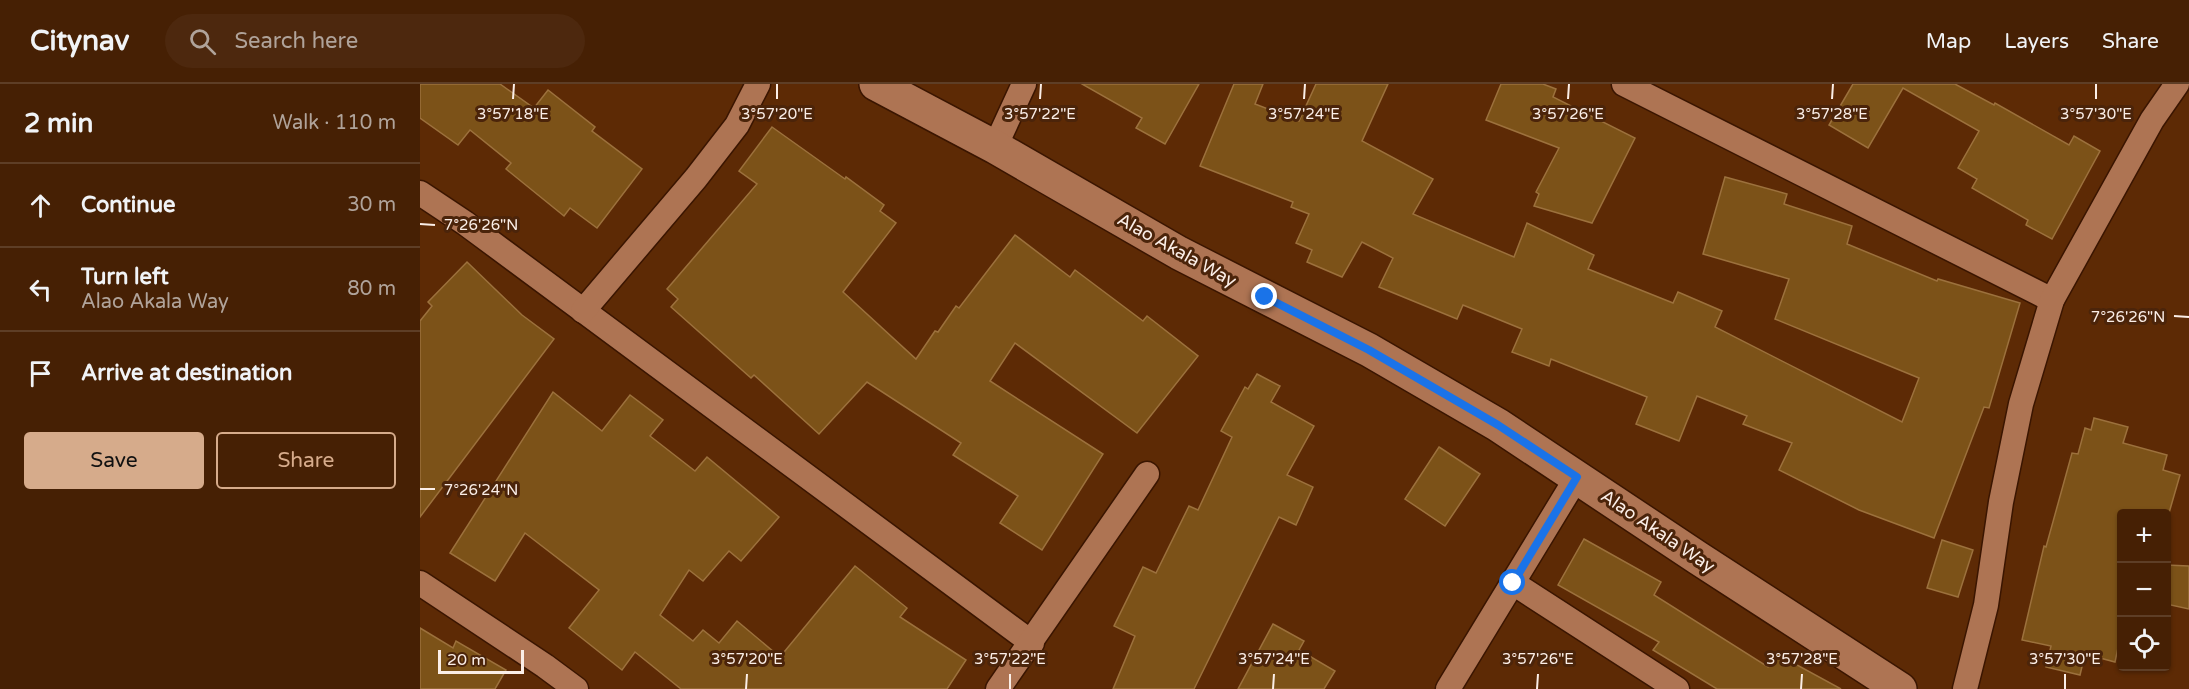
<!DOCTYPE html>
<html lang="en">
<head>
<meta charset="utf-8">
<style>
	body { margin:0; font-family:"Varela Round",sans-serif; background:#4d280e; color:#f1f3f6 }
	.controls { position:absolute; right:18px; bottom:18px; display:grid; overflow:hidden; border-radius:6px; box-shadow:0 2px 4px #0004 }
	.controls button { width:54px; height:54px; display:grid; place-items:center; padding:0; border:0; border-bottom:2px solid #5e3e26; background:#462004; color:#f1f3f6; font:30px sans-serif }
	.scale { position:absolute; left:18px; bottom:15px; width:86px; box-sizing:border-box; padding-left:6px; border:3px solid #fbeee7; border-top:0; font-size:16px; line-height:21px; white-space:nowrap; color:#fbeee7; -webkit-text-stroke:4px #4b240a; paint-order:stroke }
	.stop { position:absolute; width:18px; height:18px; margin:-14px; border:4px solid #1a73e8; border-radius:50%; background:#fff }
	.stop.end { background:#1a73e8; border-color:#fff; box-shadow:0 2px 6px #0008 }
	.list { margin:0; padding:0; list-style:none }
	h2 { display:flex; justify-content:space-between; align-items:center; height:78px; margin:0; padding:0 24px; font-size:26px }
	h2 small { font-size:20px; font-weight:400; color:#b0a39a }
	.list li { display:grid; grid-template-columns:39px 1fr auto; gap:18px; align-items:center; box-sizing:border-box; height:84px; padding:0 24px; border-top:2px solid #5e3e26 }
	.list b { display:block; font-size:22px; white-space:nowrap }
	.list p { margin:0; font-size:20px; white-space:nowrap; color:#b0a39a }
	.list em { font-size:20px; font-style:normal; color:#b0a39a }
	.actions { display:flex; gap:12px; padding:18px 24px }
	.actions a { flex:1; padding:14px 0; border:2px solid #d6ab8b; border-radius:6px; text-align:center; font-size:21px; color:#d6ab8b }
	.actions .main { background:#d6ab8b; color:#111 }
	.icon { flex:none; width:33px; height:33px; fill:none; stroke:currentColor; stroke-width:2; stroke-linecap:round; stroke-linejoin:round }
	.map { position:relative; flex:none; width:1769px; height:605px; overflow:hidden }
	header { display:flex; align-items:center; gap:36px; box-sizing:border-box; height:84px; padding:0 30px; background:#462004; border-bottom:2px solid #5e3e26 }
	header strong { font-size:28px }
	nav { display:flex; gap:33px; margin-inline-start:auto; font-size:21px }
	.search { width:420px; height:54px; background:#4d280e; display:flex; align-items:center; gap:15px; box-sizing:border-box; padding:0 21px; border-radius:33px; color:#b0a39a; font-size:22px }
	main { display:flex }
	aside { flex:1; background:#462004 }
	.map>svg:first-child { display:block }
	.building { fill:#7c5218; stroke:#9c713d; stroke-width:1.5 }
	.lines { fill:none; stroke-linecap:round; stroke-linejoin:round }
	.street-casing { stroke:#3a1500; stroke-width:27 }
	.secondary-casing { stroke:#3a1500; stroke-width:36 }
	.street { stroke:#ae7453; stroke-width:24 }
	.secondary { stroke:#ae7453; stroke-width:33 }
	.route { stroke:#1a73e8; stroke-width:8 }
	.ticks { fill:none; stroke:#fbeee7; stroke-width:2 }
	.labels { text-anchor:middle; dominant-baseline:central; stroke-width:6; stroke-linejoin:round; paint-order:stroke }
	.street-label { font-size:18px; fill:#fbeee7; stroke:#4b240a }
	.ticks-label { font-size:15px; text-anchor:middle; fill:#fbeee7; stroke:#4b240a; stroke-width:6; stroke-linejoin:round; paint-order:stroke }
</style>
</head>
<body>
<header>
<strong>Citynav</strong>
<div class="search"><svg class="icon" aria-label="search" viewBox="0 0 24 24"><circle cx="10" cy="10" r="6"/><path d="M15 15l6 6"/></svg>Search here</div>
<nav><a>Map</a><a>Layers</a><a>Share</a></nav>
</header>
<main>
<aside>
<h2>2 min<small>Walk · 110 m</small></h2>
<ul class="list">
<li><svg class="icon" aria-label="ahead" viewBox="0 0 24 24"><path d="M12 20V5M6 11l6-6 6 6"/></svg><div><b>Continue</b></div><em>30 m</em></li>
<li><svg class="icon" aria-label="left" viewBox="0 0 24 24"><path d="M17 20v-9H6M10 6l-5 5 5 5"/></svg><div><b>Turn left</b><p>Alao Akala Way</p></div><em>80 m</em></li>
<li><svg class="icon" aria-label="arrive" viewBox="0 0 24 24"><path d="M6 21V4h12l-3 4 3 4H6"/></svg><div><b>Arrive at destination</b></div></li>
</ul>
<div class="actions"><a class="main">Save</a><a>Share</a></div>
</aside>
<div class="map">
<svg width="1769" height="605" viewBox="0 0 1769 605">
	<rect width="100%" height="100%" fill="#5d2a05"/>
	<g class="building">
		<path d="M0,0H80L114,24L128,6L175,43L172,47L222,85L177,144L150,124L144,132L86,85L91,79L50,46L38,61L0,34Z"/>
		<path d="M662,0H779L745,60L716,44L722,34Z"/>
		<path d="M814,0H843L835,20L879,37L896,0H968L942,57L1013,95L993,130L1094,173L1107,139L1174,171L1168,185L1253,219L1258,208L1302,227L1295,243L1482,338L1499,294L1355,235L1369,195L1283,170L1305,93L1367,110L1364,120L1432,142L1427,160L1517,197L1518,195L1600,219L1569,324L1564,323L1514,454L1439,426L1359,386L1372,359L1323,340L1327,332L1277,312L1259,357L1216,340L1227,313L1131,275L1129,282L1092,268L1102,245L1043,221L1037,235L959,203L973,174L942,158L922,193L887,178L892,166L876,159L889,130L871,123L873,118L780,82Z"/>
		<path d="M1081,0H1123L1136,5L1133,13L1215,54L1172,139L1114,122L1119,110L1116,108L1139,64L1066,36Z"/>
		<path d="M1433,0H1535L1574,21L1575,19L1649,61L1654,52L1680,67L1632,155L1606,141L1608,136L1552,104L1557,95L1538,84L1559,47L1483,4L1448,64L1409,41Z"/>
		<path d="M352,43L425,95L426,93L464,121L460,127L476,139L423,208L496,275L515,247L518,248L536,222L539,224L595,151L650,193L655,186L723,237L727,232L778,272L717,349L595,259L570,297L683,370L622,466L580,439L598,412L533,371L541,359L447,298L399,350L334,291L331,294L251,223L258,215L247,205L337,100L319,87Z"/>
		<path d="M47,178L102,231L134,255L0,433V237L12,222L8,218Z"/>
		<path d="M837,290L860,302L851,318L894,342L867,391L893,403L876,441L859,433L774,605H693L715,552L694,542L723,483L736,489L769,422L778,426L812,353L801,347L825,303L828,305Z"/>
		<path d="M133,308L182,347L210,311L243,336L230,352L275,387L287,373L359,433L321,477L309,467L283,497L269,486L240,531L273,557L283,546L299,559L317,537L360,573L435,482L487,524L480,533L546,576L527,605H261L215,568L202,586L149,544L179,506L105,449L75,497L30,469Z"/>
		<path d="M1674,334L1708,343L1703,359L1747,371L1743,386L1760,391L1749,429H1701V550L1695,578L1665,570L1660,591L1626,583L1631,562L1602,556L1624,462L1626,463L1652,369L1658,370L1665,344L1671,346Z"/>
		<path d="M1019,363L1060,390L1025,442L985,415Z"/>
		<path d="M1164,455L1241,498L1234,511L1348,583L1355,569L1421,605H1297L1233,566L1239,558L1138,501Z"/>
		<path d="M1522,456L1553,466L1538,513L1507,504Z"/>
		<path d="M1746,481L1769,482V525L1746,520Z"/>
		<path d="M853,540L884,557L879,566L915,587L904,605H818Z"/>
		<path d="M0,544L33,564L36,557L86,586L75,605H0Z"/>
	</g>
	<g class="lines">
		<g class="street-casing">
			<g id="street">
				<path d="M1204,0L1632,216"/>
				<path d="M575,63L604,0"/>
				<path d="M0,109L45,139L612,559"/>
				<path d="M163,227L276,94L317,41L338,0"/>
				<path d="M0,499L125,582L156,605"/>
				<path d="M1093,499L1257,605"/>
				<path d="M578,605L727,390"/>
				<path d="M1028,605L1157,393"/>
				<path d="M1545,605L1566,521L1581,418L1601,320L1632,216L1732,36L1757,0"/>
			</g>
		</g>
		<g class="secondary-casing">
			<path id="secondary" d="M456,0L575,63L759,169L949,266L1078,341L1278,474L1480,605"/>
		</g>
		<use href="#street" class="street"/>
		<use href="#secondary" class="secondary"/>
	</g>
	<g class="lines">
		<path class="route" d="M845,213L949,266L1078,341L1157,393L1093,499"/>
	</g>
	<path class="ticks" d="M93,15L94,0M357,15V0M620,15L621,0M884,15L885,0M1148,15L1149,0M1412,15L1413,0M1676,15V0M0,140L15,141M1754,232L1769,233M0,405H15M326,605L327,590M590,605V590M853,605L854,590M1117,605L1118,590M1381,605L1382,590M1645,605V590"/>
	<g class="labels">
		<g class="street-label">
			<text transform="translate(757 166) rotate(29)">Alao Akala Way</text>
			<text transform="translate(1238 447) rotate(34)">Alao Akala Way</text>
		</g>
	</g>
	<g class="ticks-label">
		<text x="93" y="35">3°57'18"E</text>
		<text x="357" y="35">3°57'20"E</text>
		<text x="620" y="35">3°57'22"E</text>
		<text x="884" y="35">3°57'24"E</text>
		<text x="1148" y="35">3°57'26"E</text>
		<text x="1412" y="35">3°57'28"E</text>
		<text x="1676" y="35">3°57'30"E</text>
		<text x="61" y="146">7°26'26"N</text>
		<text x="1708" y="238">7°26'26"N</text>
		<text x="61" y="411">7°26'24"N</text>
		<text x="327" y="580">3°57'20"E</text>
		<text x="590" y="580">3°57'22"E</text>
		<text x="854" y="580">3°57'24"E</text>
		<text x="1118" y="580">3°57'26"E</text>
		<text x="1382" y="580">3°57'28"E</text>
		<text x="1645" y="580">3°57'30"E</text>
	</g>
</svg>
<div class="controls">
<button>+</button>
<button>−</button>
<button><svg class="icon" aria-label="locate" viewBox="0 0 24 24"><circle cx="12" cy="12" r="6"/><path d="M12 2v4M12 18v4M2 12h4M18 12h4"/></svg></button>
</div>
<div class="scale">20 m</div>
<div class="stop" style="left:1093px;top:499px"></div>
<div class="stop end" style="left:845px;top:213px"></div>
</div>
</main>
</body>
</html>
